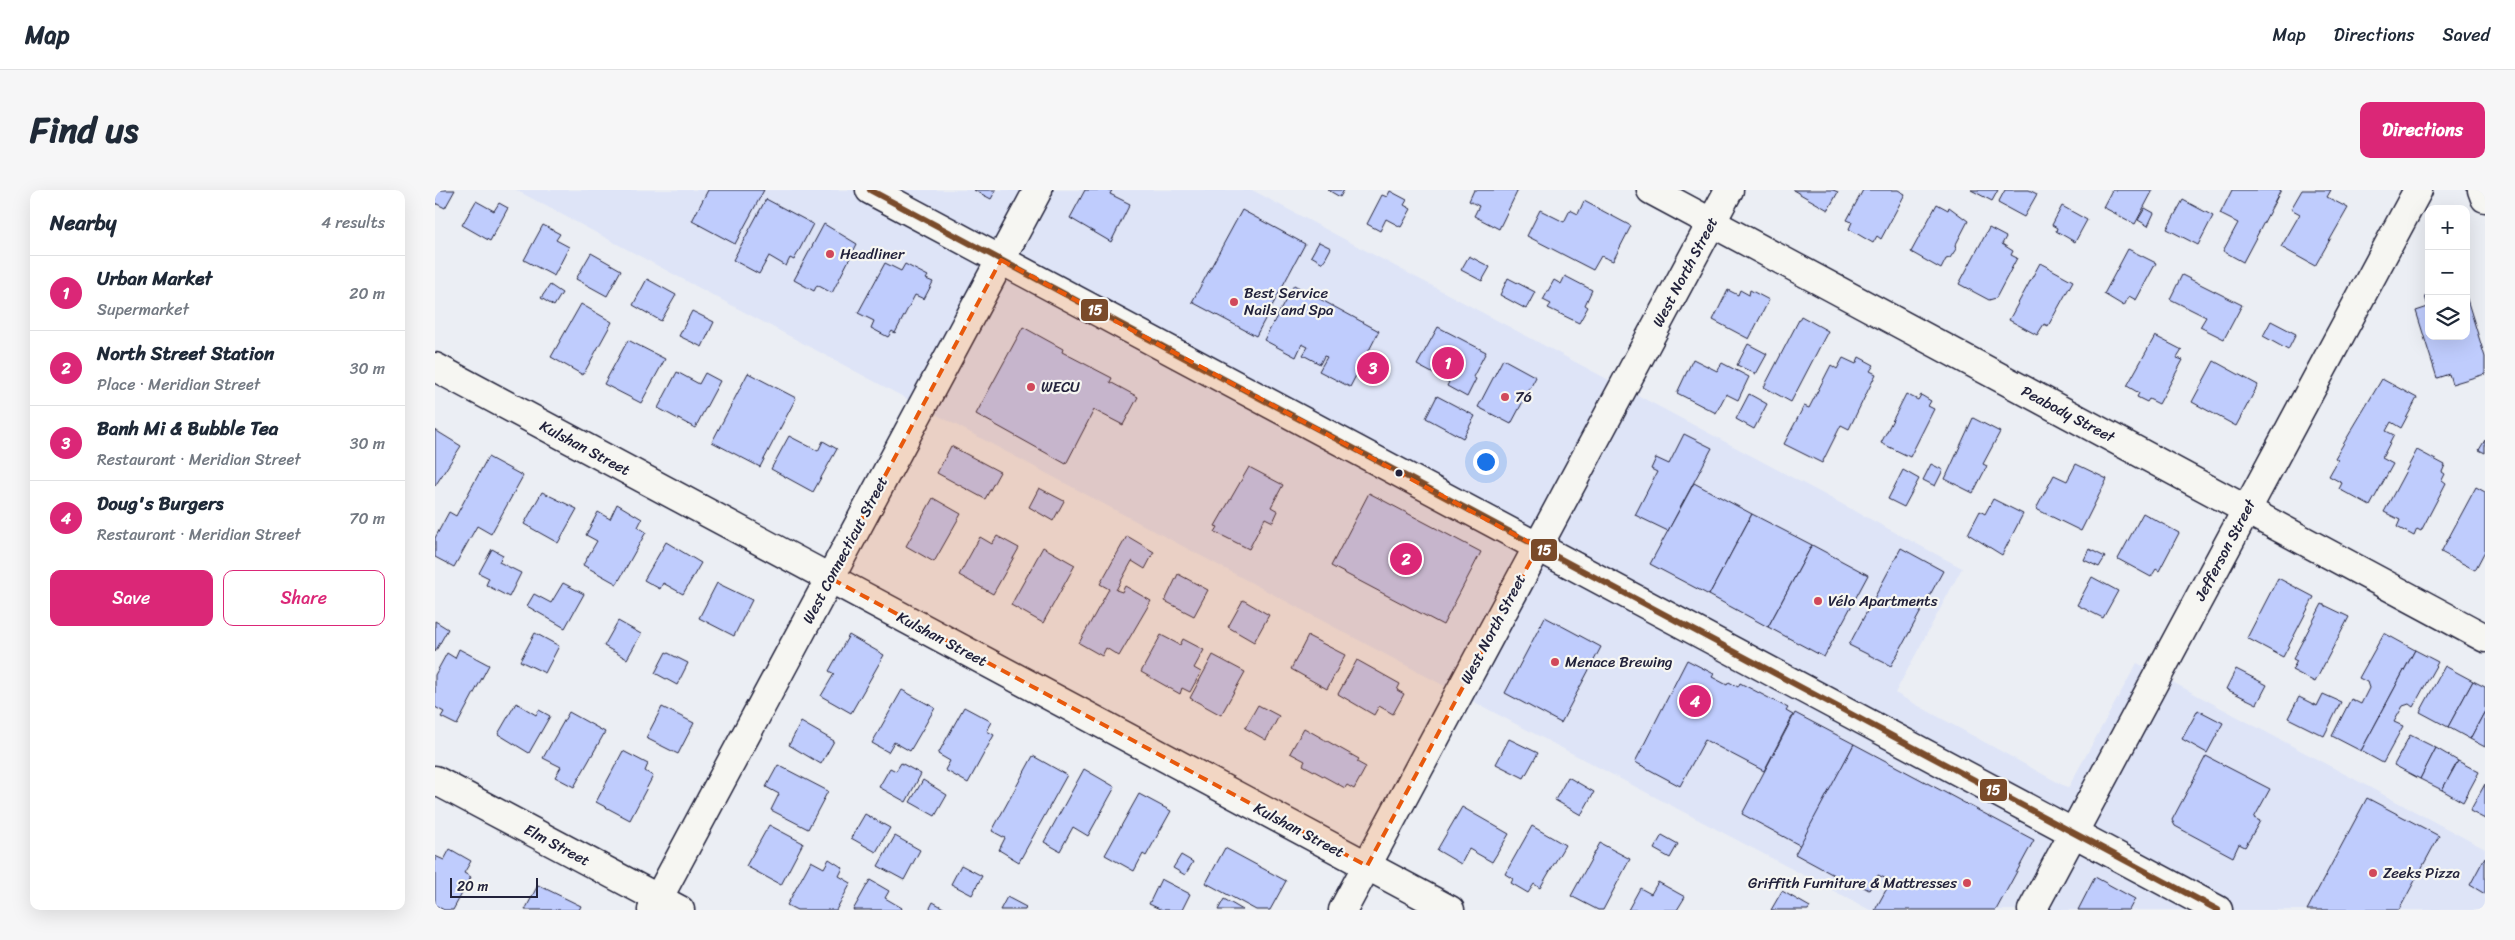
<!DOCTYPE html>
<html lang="en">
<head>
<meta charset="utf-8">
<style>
	body { margin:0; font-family:Sriracha,sans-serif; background:#f6f6f7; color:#1f2937 }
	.controls { position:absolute; right:15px; top:15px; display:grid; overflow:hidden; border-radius:10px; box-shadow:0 5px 20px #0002 }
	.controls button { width:45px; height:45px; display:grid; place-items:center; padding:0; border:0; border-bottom:1px solid #e0e1e3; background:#fff; color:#1f2937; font:25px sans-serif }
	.scale { position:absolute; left:15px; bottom:12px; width:88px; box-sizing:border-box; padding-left:5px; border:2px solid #22223b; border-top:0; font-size:14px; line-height:18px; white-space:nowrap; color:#22223b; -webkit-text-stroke:4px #f6f6f2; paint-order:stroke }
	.you { position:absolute; left:1050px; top:271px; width:18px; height:18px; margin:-12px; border:4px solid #fff; border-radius:50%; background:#1a73e8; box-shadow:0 0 0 8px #1a73e833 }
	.badge { display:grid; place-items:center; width:32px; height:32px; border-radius:50%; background:#db2777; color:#fff; font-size:16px; font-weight:700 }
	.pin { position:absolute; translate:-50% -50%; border:2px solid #fff; box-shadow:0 1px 5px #0006 }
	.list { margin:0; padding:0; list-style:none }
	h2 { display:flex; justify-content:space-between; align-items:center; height:65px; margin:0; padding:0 20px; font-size:21px }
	h2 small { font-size:16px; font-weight:400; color:#747a83 }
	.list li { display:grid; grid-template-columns:32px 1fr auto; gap:15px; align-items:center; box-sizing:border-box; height:75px; padding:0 20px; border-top:1px solid #e0e1e3 }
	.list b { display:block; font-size:19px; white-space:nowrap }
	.list p { margin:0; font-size:16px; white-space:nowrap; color:#747a83 }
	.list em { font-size:16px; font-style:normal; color:#747a83 }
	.actions { display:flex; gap:10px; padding:15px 20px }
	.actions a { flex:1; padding:11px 0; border:1px solid #db2777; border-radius:10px; text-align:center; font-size:18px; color:#db2777 }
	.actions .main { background:#db2777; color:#fff }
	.icon { flex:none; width:28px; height:28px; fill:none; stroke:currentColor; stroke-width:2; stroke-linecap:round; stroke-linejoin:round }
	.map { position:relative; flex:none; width:2050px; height:720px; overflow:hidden; border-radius:10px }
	header { display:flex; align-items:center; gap:30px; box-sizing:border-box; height:70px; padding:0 25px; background:#fff; border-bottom:1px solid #e0e1e3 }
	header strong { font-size:24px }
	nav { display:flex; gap:28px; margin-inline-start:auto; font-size:18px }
	.intro { display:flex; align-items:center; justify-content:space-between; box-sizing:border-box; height:120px; padding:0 30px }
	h1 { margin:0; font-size:35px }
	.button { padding:12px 22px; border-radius:10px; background:#db2777; color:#fff; font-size:18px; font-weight:700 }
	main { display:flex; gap:30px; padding:0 30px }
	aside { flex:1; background:#fff; border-radius:10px; box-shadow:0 5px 20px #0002 }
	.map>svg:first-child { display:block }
	.built { fill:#dee4f7 }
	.building { fill:#bfccfd; stroke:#22223b }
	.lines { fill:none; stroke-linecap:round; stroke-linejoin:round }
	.minor-casing { stroke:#22223b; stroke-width:31 }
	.tertiary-casing { stroke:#22223b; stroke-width:31 }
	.minor { stroke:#f6f6f2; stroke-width:28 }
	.tertiary { stroke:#f6f6f2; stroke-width:28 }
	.bus-1-casing { stroke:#f6f6f2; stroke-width:10 }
	.bus-1 { stroke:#7a4b2a; stroke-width:6 }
	.marked { fill:#e8590c; fill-opacity:0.2; stroke:#e8590c; stroke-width:4; stroke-dasharray:10 6; stroke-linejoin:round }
	.poi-dot { fill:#d1495b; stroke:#f6f6f2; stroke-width:2 }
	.bus-dot { fill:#22223b; stroke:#f6f6f2; stroke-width:2 }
	.labels { text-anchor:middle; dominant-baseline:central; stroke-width:4.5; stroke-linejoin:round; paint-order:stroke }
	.poi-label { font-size:15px; fill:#22223b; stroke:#f6f6f2; text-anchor:start }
	.street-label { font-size:15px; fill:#22223b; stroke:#f6f6f2 }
	.line-badge { stroke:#f6f6f2; stroke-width:2 }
	.badge-label { font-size:14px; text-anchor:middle; font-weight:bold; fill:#fff }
</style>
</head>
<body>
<header>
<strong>Map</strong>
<nav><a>Map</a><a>Directions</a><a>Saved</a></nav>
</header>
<div class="intro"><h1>Find us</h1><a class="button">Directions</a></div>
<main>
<aside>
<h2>Nearby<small>4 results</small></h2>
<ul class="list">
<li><span class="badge">1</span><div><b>Urban Market</b><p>Supermarket</p></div><em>20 m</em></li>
<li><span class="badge">2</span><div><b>North Street Station</b><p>Place · Meridian Street</p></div><em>30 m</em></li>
<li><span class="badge">3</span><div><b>Banh Mi &amp; Bubble Tea</b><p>Restaurant · Meridian Street</p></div><em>30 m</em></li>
<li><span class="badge">4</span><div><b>Doug's Burgers</b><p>Restaurant · Meridian Street</p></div><em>70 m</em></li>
</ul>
<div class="actions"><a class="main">Save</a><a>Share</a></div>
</aside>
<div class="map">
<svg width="2050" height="720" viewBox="0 0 2050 720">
	<rect width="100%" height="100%" fill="#ebeef4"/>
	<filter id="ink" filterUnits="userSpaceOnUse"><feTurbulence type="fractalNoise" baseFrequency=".02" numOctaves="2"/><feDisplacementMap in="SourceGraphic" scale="10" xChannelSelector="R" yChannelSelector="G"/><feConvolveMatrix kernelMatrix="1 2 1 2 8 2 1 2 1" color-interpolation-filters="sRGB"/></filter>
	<g filter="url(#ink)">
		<path class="built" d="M81,0H817L1527,378L1460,503L1633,598L1702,473L2050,659V720H1435L1062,524Z"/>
		<g class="building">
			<path d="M0,0H20L10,18L0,13Z"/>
			<path d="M273,0H329L300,54L257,31Z"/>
			<path d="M539,0H561L556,9Z"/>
			<path d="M650,0H677L675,4L695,14L676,52L635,28Z"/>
			<path d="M893,0H909L905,7Z"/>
			<path d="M1039,0H1083L1064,39L1039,26L1044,16L1034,11Z"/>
			<path d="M1358,0H1398L1403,2L1393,20Z"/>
			<path d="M1428,0H1463L1470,4L1446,49L1442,46L1438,53L1414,39L1417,32L1412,30Z"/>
			<path d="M1536,0H1563L1557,11Z"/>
			<path d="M1570,0H1594L1602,4L1589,27L1563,13Z"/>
			<path d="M1677,0H1718L1700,34L1668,17Z"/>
			<path d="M1797,0H1846L1808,72L1788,61L1803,33L1785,24Z"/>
			<path d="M1867,0H1896L1892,7L1913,18L1880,76L1846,57L1865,24L1856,19Z"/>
			<path d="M955,1L972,10L969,15L976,19L966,37L951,29L945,41L932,34L947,5L952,7Z"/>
			<path d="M331,9L378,34L359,70L355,68L351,76L334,66L324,84L298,70Z"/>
			<path d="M1748,10L1778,26L1763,55L1732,39Z"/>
			<path d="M41,11L59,21L64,13L73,18L55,51L27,35Z"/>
			<path d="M1149,11L1196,36L1178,71L1166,66L1158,80L1092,46L1105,20L1129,32L1135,20L1143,24Z"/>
			<path d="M1502,14L1513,20L1514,17L1533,31L1520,56L1521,59L1515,68L1511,69L1506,79L1476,62Z"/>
			<path d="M1627,16L1652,30L1640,52L1621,41L1622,38L1617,35Z"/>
			<path d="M1710,18L1719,23L1713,36L1703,30Z"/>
			<path d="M807,20L870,54L821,146L757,112Z"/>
			<path d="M389,34L422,54L397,103L382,95L379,101L359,90Z"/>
			<path d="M108,35L125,44L121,50L134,57L119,86L89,70Z"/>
			<path d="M1554,38L1571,47L1567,54L1578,61L1576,65L1582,68L1561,108L1554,110L1524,94Z"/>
			<path d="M884,52L896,58L888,73L876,66Z"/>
			<path d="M1693,59L1721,73L1701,110L1694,106L1689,116L1669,104Z"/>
			<path d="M156,63L186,80L172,106L141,89Z"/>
			<path d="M1034,66L1055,77L1047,91L1026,80Z"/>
			<path d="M450,73L466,81L470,74L493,86L491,89L498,92L489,109L480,105L460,143L457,141L453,147L436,138L439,131L423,123Z"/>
			<path d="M1605,73L1638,91L1613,136L1609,134L1602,145L1574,130Z"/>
			<path d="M1747,85L1807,115L1789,149L1765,137L1771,127L1735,109Z"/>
			<path d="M1130,86L1157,100L1150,115L1153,117L1144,133L1113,118L1116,114L1108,110L1119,90L1126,94Z"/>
			<path d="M1073,88L1100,102L1091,119L1065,105Z"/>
			<path d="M212,89L241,105L226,131L198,115Z"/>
			<path d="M115,95L127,103L119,116L106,108Z"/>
			<path d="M859,95L944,141L915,197L884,181L892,167L889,166L885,174L868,165L873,157L867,154L861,167L829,150Z"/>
			<path d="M1293,100L1303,105L1305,100L1314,105L1315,100L1334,110L1314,149L1278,130Z"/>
			<path d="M1994,105V146H2031V106L2050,167V184L2017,194L2014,184L2002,188L1981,121L1993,117L1990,106Z"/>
			<path d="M146,114L177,132L148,185L116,167Z"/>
			<path d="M257,121L279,132L267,157L244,146Z"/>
			<path d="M1366,126L1393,141L1356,212L1329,197Z"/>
			<path d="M1836,131L1861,144L1853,160L1828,146Z"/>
			<path d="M588,137L628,159L627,162L677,188L675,192L703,207L688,235L659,220L631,274L541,224Z"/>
			<path d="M1003,137L1051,162L1038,187L1041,189L1032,207L1012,196L1014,192L982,175Z"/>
			<path d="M1720,146L1747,160L1742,168L1748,170L1724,214L1714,209L1712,212L1702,207L1704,203L1692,196Z"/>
			<path d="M193,150L230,169L206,213L169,194Z"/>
			<path d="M1313,154L1332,164L1321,184L1302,175Z"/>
			<path d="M938,165L949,171L939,190L928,184Z"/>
			<path d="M1424,167L1439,175L1435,181L1441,184L1414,239L1406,235L1387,273L1349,254L1369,216L1374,218L1396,175L1402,179L1408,168L1421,174Z"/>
			<path d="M1068,169L1101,187L1076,234L1043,217Z"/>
			<path d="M1258,169L1282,181L1287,173L1314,187L1303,210L1291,204L1281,223L1242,203Z"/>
			<path d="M1779,171L1823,195L1801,236L1757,212Z"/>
			<path d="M242,182L264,194L270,183L285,191L260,238L223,218Z"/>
			<path d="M313,183L361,208L325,277L277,252Z"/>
			<path d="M1947,189L1982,208L1966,238L1956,232L1951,241L1959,245L1947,268L1958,274L1935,316L1904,299L1907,293L1894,286L1903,270L1900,268Z"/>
			<path d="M1314,204L1332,214L1319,239L1301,229Z"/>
			<path d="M1471,204L1483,210L1486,205L1496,211L1493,216L1499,219L1475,267L1446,253Z"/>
			<path d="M1002,206L1040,226L1028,248L991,228Z"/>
			<path d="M1538,228L1565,242L1548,274L1552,276L1538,303L1510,289Z"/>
			<path d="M0,240L26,256L0,296Z"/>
			<path d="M1249,244L1277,258L1233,341L1200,325L1222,282L1216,279L1221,268L1234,274Z"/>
			<path d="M354,246L383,261L388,251L402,259L378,302L336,279Z"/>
			<path d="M2050,250V263L2044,260Z"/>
			<path d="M516,256L565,282L550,309L502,283Z"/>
			<path d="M1982,260L2010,275L2007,282L2010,284L2007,290L2011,293L1986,341L1982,339L1979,346L1962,337L1965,330L1949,322Z"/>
			<path d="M53,267L88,286L56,344L42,336L19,377L0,367V348L14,322L21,326Z"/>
			<path d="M1496,274L1508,280L1500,296L1488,290Z"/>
			<path d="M1641,274L1672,289L1646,341L1601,319L1619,285L1632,291Z"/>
			<path d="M814,277L848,295L836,317L843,321L838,332L830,328L814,359L780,342L783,337L780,336Z"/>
			<path d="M1468,280L1484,289L1469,317L1453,309Z"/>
			<path d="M1259,293L1317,324L1274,405L1215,374Z"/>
			<path d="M2041,297L2050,302V361L2040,380L2006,362Z"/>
			<path d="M604,298L629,311L618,331L594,317Z"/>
			<path d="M107,302L142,319L123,353L89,334Z"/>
			<path d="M934,303L1046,362L1008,435L896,376Z"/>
			<path d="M498,308L526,324L499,372L471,356Z"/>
			<path d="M1558,309L1588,324L1567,365L1533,344L1545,321L1550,324Z"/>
			<path d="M182,314L207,329L203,337L211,342L182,394L148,375L162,351L151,345L163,322L175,329Z"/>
			<path d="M1708,323L1744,343L1724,381L1721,379L1716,387L1683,369Z"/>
			<path d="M1317,324L1377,355L1333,437L1274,405Z"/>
			<path d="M562,346L584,358L558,404L524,385L545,347L557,354Z"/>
			<path d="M692,346L719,362L710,379L697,371L681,400L687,402L690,396L716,411L684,466L671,458L667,466L644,453L674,399L665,394Z"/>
			<path d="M231,352L266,373L248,404L228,393L225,399L209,390Z"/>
			<path d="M1377,355L1433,385L1389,467L1333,437Z"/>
			<path d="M608,357L640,375L608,433L576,415Z"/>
			<path d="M1466,358L1508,381L1456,476L1414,455Z"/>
			<path d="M57,359L68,365L64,372L86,383L74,407L51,395L54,388L44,383Z"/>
			<path d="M1654,359L1670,367L1664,377L1649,370Z"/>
			<path d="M743,384L773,400L759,426L730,411Z"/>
			<path d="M1657,387L1683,401L1668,428L1642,415Z"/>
			<path d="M1843,388L1879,407L1848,467L1812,448Z"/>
			<path d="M128,393L149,404L130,438L92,416L99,404L116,413Z"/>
			<path d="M282,393L317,410L299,446L264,428Z"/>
			<path d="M808,410L834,425L819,452L793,437Z"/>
			<path d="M1887,414L1914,427L1880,492L1857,480L1862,471L1858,469Z"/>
			<path d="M1110,427L1166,457L1126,533L1070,503Z"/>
			<path d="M0,431L13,439L0,462Z"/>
			<path d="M183,431L206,444L192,469L169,456Z"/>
			<path d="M100,443L124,456L110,483L85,471Z"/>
			<path d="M1949,443L1980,460L1926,561L1897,546L1916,509L1926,514L1934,498L1932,492L1924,488Z"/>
			<path d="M414,445L449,465L416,523L386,506L399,484L394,481Z"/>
			<path d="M726,445L745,455L748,449L769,460L759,478L766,482L755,502L747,498L745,504L706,482Z"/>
			<path d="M873,446L910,465L892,499L856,479Z"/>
			<path d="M24,459L54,475L22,535L6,527L9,522L0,517V485L12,463L20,468Z"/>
			<path d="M1980,460L2003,472L1978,517L1974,514L1968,516L1959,532L1968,536L1948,573L1926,561Z"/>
			<path d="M231,462L253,473L242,495L220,483Z"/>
			<path d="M778,465L810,482L786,525L755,508Z"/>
			<path d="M922,470L965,494L962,500L969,504L958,524L944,516L939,525L903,504Z"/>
			<path d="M1252,470L1279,484L1277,487L1292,495L1294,492L1303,497L1305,493L1353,518L1351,521L1358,525L1329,581L1270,550L1245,596L1200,572Z"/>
			<path d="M2010,476L2038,491L2013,537L1985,522Z"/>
			<path d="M1801,479L1832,495L1822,514L1791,499Z"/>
			<path d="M2038,491L2050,497V521L2035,549L2013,537Z"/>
			<path d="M467,500L500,518L475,561L459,552L453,562L437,553Z"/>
			<path d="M1888,504L1906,512L1889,546L1853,528L1864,507L1882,516Z"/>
			<path d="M81,513L101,525L104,520L115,526L94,563L63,544Z"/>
			<path d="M823,515L844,526L831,550L810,538Z"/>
			<path d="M227,517L259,533L243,564L211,548Z"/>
			<path d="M529,517L557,532L552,541L559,545L533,593L510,580L515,571L503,564Z"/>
			<path d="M1763,520L1788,533L1772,563L1747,549Z"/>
			<path d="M2050,521V557L2035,549Z"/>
			<path d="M134,522L170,542L139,597L120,587L126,577L108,568Z"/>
			<path d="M1360,523L1419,554L1366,656L1307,624Z"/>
			<path d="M366,532L399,551L386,574L354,555Z"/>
			<path d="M869,538L924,569L922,572L931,577L919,599L912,595L910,598L868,575L870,571L855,563Z"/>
			<path d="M1975,545L2001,558L1985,589L1959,575Z"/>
			<path d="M1074,549L1103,563L1089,588L1061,574Z"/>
			<path d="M1419,554L1599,650L1561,720H1440L1456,691L1443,685L1434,700L1421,693L1419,696L1360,664Z"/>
			<path d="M2001,558L2023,571L2007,600L1985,589Z"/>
			<path d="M188,561L213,574L210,581L218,586L195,630L161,612Z"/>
			<path d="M598,566L632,585L584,672L564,660L570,648L557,641Z"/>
			<path d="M1771,566L1835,599L1819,628L1825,631L1810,657L1804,654L1798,667L1740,636L1737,630Z"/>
			<path d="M2023,571L2044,582L2028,612L2007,600Z"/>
			<path d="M466,573L486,584L471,612L444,597L455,578L461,581Z"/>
			<path d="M343,575L393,601L373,639L336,620L344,604L331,597Z"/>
			<path d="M649,579L680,597L653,646L638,637L625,661L609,652Z"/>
			<path d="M1133,587L1159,602L1146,625L1120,610Z"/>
			<path d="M488,590L512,605L500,626L475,612Z"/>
			<path d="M2050,594V629L2035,621Z"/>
			<path d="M704,604L736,621L711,666L708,664L699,681L670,665Z"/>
			<path d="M1932,608L2004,646L1964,720H1872Z"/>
			<path d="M1027,617L1074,644L1057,672L1034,659L1026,674L1002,660Z"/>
			<path d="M430,624L455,638L441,662L416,648Z"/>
			<path d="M334,635L368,653L346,695L311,676Z"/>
			<path d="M1097,636L1130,655L1105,698L1099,694L1093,703L1076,693L1078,689L1070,684Z"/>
			<path d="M1227,645L1243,654L1235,668L1219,659Z"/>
			<path d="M460,646L485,660L469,690L443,676Z"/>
			<path d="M1165,653L1195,669L1168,720H1163L1136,706Z"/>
			<path d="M790,658L851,691L835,720H821L771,693Z"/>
			<path d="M15,659L36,671L29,683L36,687L18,720H9L0,715V666L9,670Z"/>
			<path d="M746,665L758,672L750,685L738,678Z"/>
			<path d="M2050,667V704L2035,695Z"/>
			<path d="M394,669L408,678L404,686L416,693L401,720H362L352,715L376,671L389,678Z"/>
			<path d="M526,675L547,686L537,705L516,694Z"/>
			<path d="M1660,687L1700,709L1694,720H1643Z"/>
			<path d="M726,689L755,704L747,720H727L714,714Z"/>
			<path d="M435,690L454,701L450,708L467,718L466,720H418Z"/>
			<path d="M1223,692L1250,707L1242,720H1193L1205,698L1216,704Z"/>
			<path d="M103,695L146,716L144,720H90Z"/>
			<path d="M1347,701L1375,717L1373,720H1336Z"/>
			<path d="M572,707L591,717L590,720H565Z"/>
			<path d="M789,709L808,720H783Z"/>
			<path d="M498,712L512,720H494Z"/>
		</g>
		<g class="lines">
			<g class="minor-casing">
				<g id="minor">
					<path d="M1216,0L2050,448"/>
					<path d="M2047,0L2050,8"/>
					<path d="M0,177L1015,720"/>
					<path d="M0,590L245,720"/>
					<path d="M217,720L603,0"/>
					<path d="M908,720L1294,0"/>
					<path d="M1597,720L1983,0"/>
				</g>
			</g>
			<g class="tertiary-casing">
				<path id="tertiary" d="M435,0L1783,720"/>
			</g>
			<use href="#minor" class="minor"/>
			<use href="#tertiary" class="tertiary"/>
			<g class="bus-1-casing">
				<path id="bus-1" d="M435,0L1783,720"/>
			</g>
			<use href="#bus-1" class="bus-1"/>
		</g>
	</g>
	<path class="marked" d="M566,70L1103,357L932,676L395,388Z"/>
	<g class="poi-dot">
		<circle cx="395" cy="64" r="5"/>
		<circle cx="799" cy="112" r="5"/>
		<circle cx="596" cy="197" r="5"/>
		<circle cx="1070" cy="207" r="5"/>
		<circle cx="1383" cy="411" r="5"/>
		<circle cx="1120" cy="472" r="5"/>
		<circle cx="1938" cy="683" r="5"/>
		<circle cx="1532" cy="693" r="5"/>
	</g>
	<circle class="bus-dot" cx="964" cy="283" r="4.5"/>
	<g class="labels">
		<g class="poi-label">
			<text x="405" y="64">Headliner</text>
			<text x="809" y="103">Best Service<tspan x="809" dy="17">Nails and Spa</tspan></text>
			<text x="606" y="197">WECU</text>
			<text x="1080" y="207">76</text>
			<text x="1393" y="411">Vélo Apartments</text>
			<text x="1130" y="472">Menace Brewing</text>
			<text x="1948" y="683">Zeeks Pizza</text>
			<text x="1522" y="693" text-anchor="end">Griffith Furniture &amp; Mattresses</text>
		</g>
		<g class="street-label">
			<text transform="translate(1250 82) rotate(-62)">West North Street</text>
			<text transform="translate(1633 224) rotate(28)">Peabody Street</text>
			<text transform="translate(150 258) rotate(28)">Kulshan Street</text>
			<text transform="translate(410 360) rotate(-62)">West Connecticut Street</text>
			<text transform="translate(1790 360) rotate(-62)">Jefferson Street</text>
			<text transform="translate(1058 439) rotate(-62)">West North Street</text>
			<text transform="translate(507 449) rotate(28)">Kulshan Street</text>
			<text transform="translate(864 640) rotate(28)">Kulshan Street</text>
			<text transform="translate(122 655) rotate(28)">Elm Street</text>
		</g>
	</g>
	<g class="line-badge">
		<rect x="645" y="108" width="29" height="24" rx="5" fill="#7a4b2a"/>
		<rect x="1095" y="348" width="28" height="24" rx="5" fill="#7a4b2a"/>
		<rect x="1544" y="588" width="29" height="24" rx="5" fill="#7a4b2a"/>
	</g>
	<g class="badge-label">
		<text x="660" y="125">15</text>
		<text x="1109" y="365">15</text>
		<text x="1558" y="605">15</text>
	</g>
</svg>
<div class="controls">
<button>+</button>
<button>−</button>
<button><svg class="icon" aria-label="layers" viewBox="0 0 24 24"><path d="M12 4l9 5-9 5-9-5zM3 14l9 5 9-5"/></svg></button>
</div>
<div class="scale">20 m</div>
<div class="you"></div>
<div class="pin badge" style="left:1013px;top:173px">1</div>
<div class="pin badge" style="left:971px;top:369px">2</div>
<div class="pin badge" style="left:938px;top:178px">3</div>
<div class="pin badge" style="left:1260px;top:511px">4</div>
</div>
</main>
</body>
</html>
